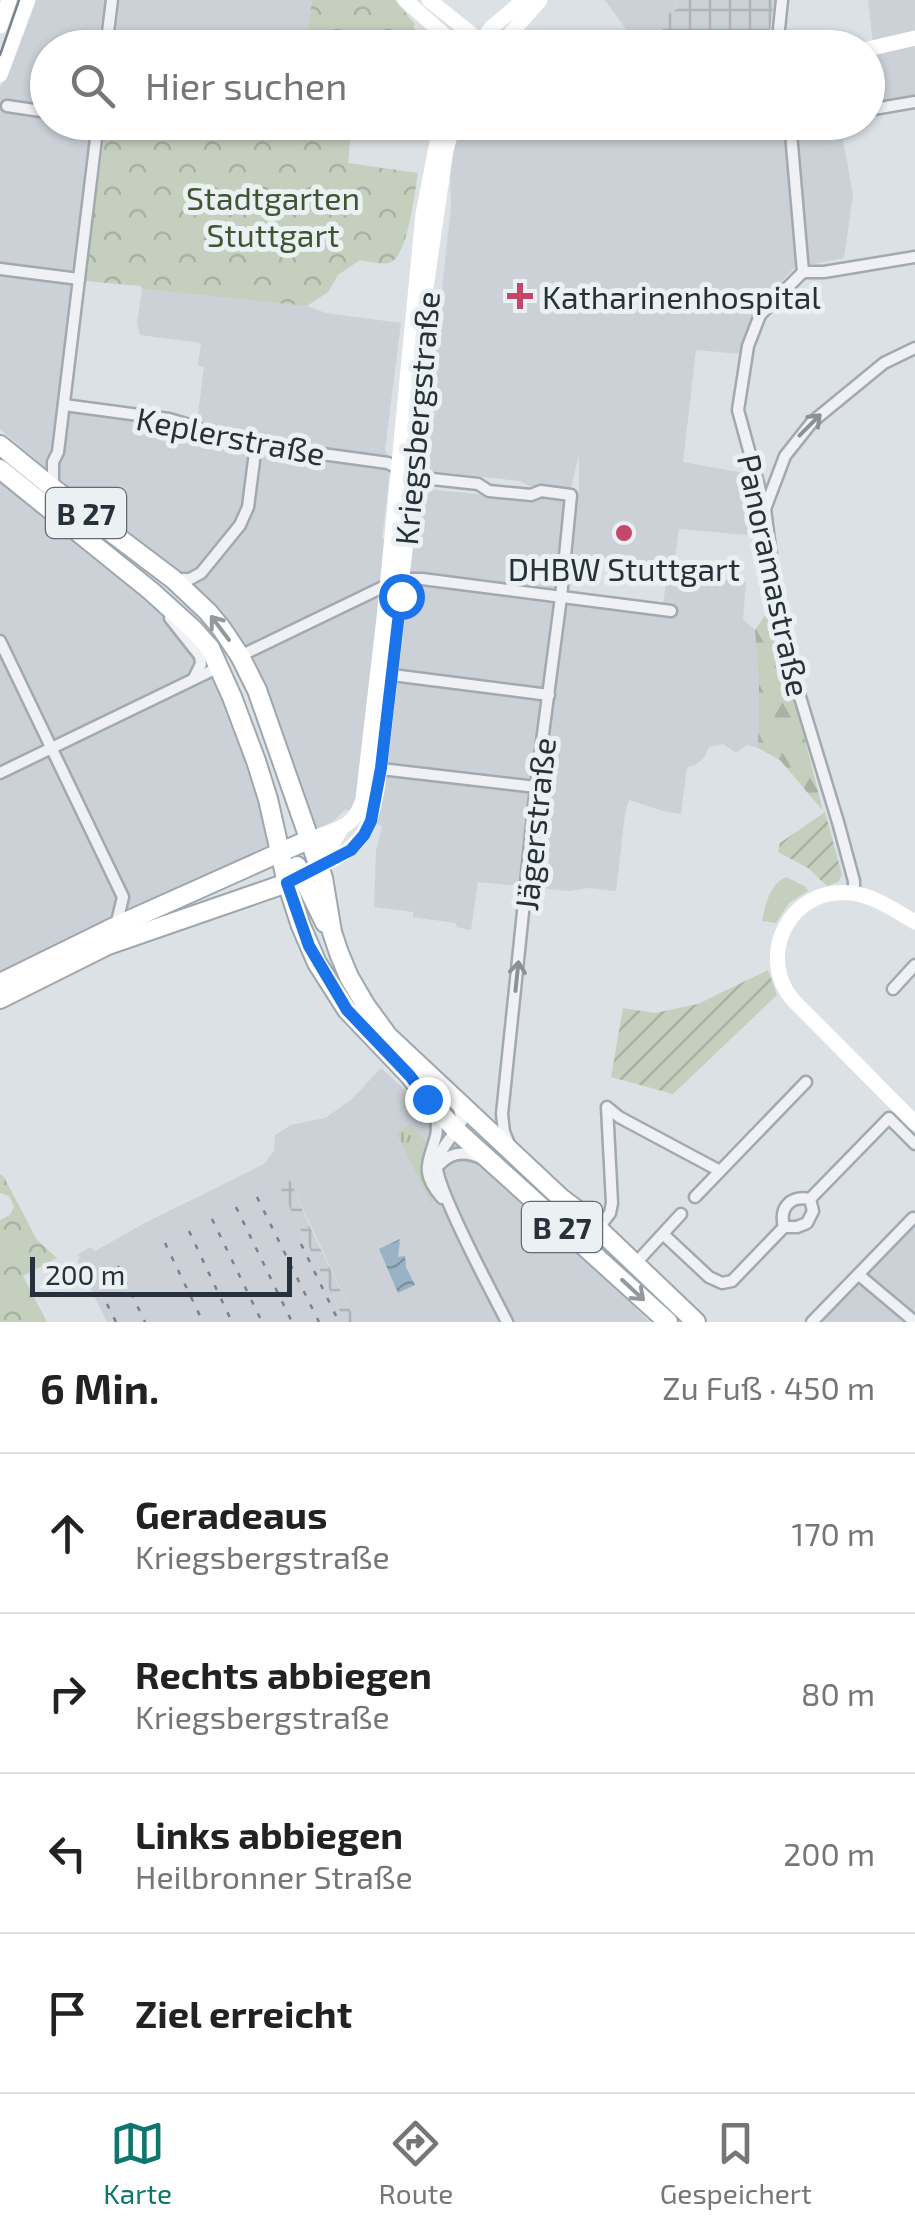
<!DOCTYPE html>
<html lang="de">
<head>
<meta charset="utf-8">
<style>
	body { margin:0; font-family:"Exo 2",sans-serif; background:#f6f6f6; color:#222 }
	.scale { position:absolute; left:30px; bottom:25px; width:262px; box-sizing:border-box; padding-left:10px; border:5px solid #27313b; border-top:0; font-size:28px; line-height:35px; white-space:nowrap; color:#27313b; -webkit-text-stroke:8px #ebf0f3; paint-order:stroke }
	.stop { position:absolute; width:30px; height:30px; margin:-22px; border:8px solid #1a73e8; border-radius:50%; background:#fff }
	.stop.end { background:#1a73e8; border-color:#fff; box-shadow:0 2px 10px #0008 }
	.list { margin:0; padding:0; list-style:none }
	h2 { display:flex; justify-content:space-between; align-items:center; height:130px; margin:0; padding:0 40px; font-size:42px }
	h2 small { font-size:32px; font-weight:400; color:#767676 }
	.list li { display:grid; grid-template-columns:65px 1fr auto; gap:30px; align-items:center; box-sizing:border-box; height:160px; padding:0 40px; border-top:2px solid #e0e0e0 }
	.list b { display:block; font-size:38px; white-space:nowrap }
	.list p { margin:0; font-size:32px; white-space:nowrap; color:#767676 }
	.list em { font-size:32px; font-style:normal; color:#767676 }
	.icon { flex:none; width:55px; height:55px; fill:none; stroke:currentColor; stroke-width:2; stroke-linecap:round; stroke-linejoin:round }
	.map { position:relative; flex:none; width:915px; height:1322px; overflow:hidden }
	.search { position:absolute; background:#fff; box-shadow:0 2px 8px #0004; left:30px; right:30px; top:30px; height:110px; display:flex; align-items:center; gap:25px; box-sizing:border-box; padding:0 35px; border-radius:55px; color:#767676; font-size:38px }
	.sheet { height:770px; background:#fff }
	nav { display:flex; justify-content:space-around; align-items:center; box-sizing:border-box; height:140px; border-top:2px solid #e0e0e0; background:#fff; font-size:28px; color:#767676 }
	nav a { display:grid; justify-items:center; gap:5px }
	nav .on { color:#0f766e }
	.map>svg:first-child { display:block }
	.built { fill:#cbd1d7; fill-rule:evenodd }
	.industrial { fill:url(#industrial-grid) }
	.grass { fill:url(#grass-tufts) }
	.forest { fill:url(#forest-firs) }
	.park { fill:url(#park-crowns) }
	.garden { fill:url(#garden-furrows) }
	.water { fill:url(#water-waves) }
	.lines { fill:none; stroke-linecap:round; stroke-linejoin:round }
	.street-casing { stroke:#a2a9af; stroke-width:15 }
	.primary-casing { stroke:#9da7b0; stroke-width:22 }
	.street { stroke:#eff1f4; stroke-width:10 }
	.secondary { stroke:#fff; stroke-width:15 }
	.primary { stroke:#fff; stroke-width:18 }
	.tram { stroke:#77838e; stroke-width:2.5 }
	.rail { stroke:#77838e; stroke-width:2.5; stroke-dasharray:5 10; stroke-linecap:butt }
	.oneway { stroke:#8b9198 }
	.oneway2 { stroke:#93989d }
	.route { stroke:#1a73e8; stroke-width:12 }
	.poi-dot { fill:#c5476a; stroke:#ebf0f3; stroke-width:4 }
	.labels { text-anchor:middle; dominant-baseline:central; stroke-width:10; stroke-linejoin:round; paint-order:stroke }
	.shield { fill:#ebf0f3; stroke:#626a72; stroke-width:2.5 }
	.shield-label { font-size:30px; font-weight:bold; fill:#27313b }
	.park-label { font-size:32px; fill:#3f5635; stroke:#ebf0f3 }
	.poi-label { font-size:32px; fill:#27313b; stroke:#ebf0f3; text-anchor:start }
	.street-label { font-size:32px; fill:#27313b; stroke:#ebf0f3 }
</style>
</head>
<body>
<div class="map">
<svg width="915" height="1322" viewBox="0 0 915 1322">
	<defs>
		<pattern id="industrial-grid" width="8" height="8" patternUnits="userSpaceOnUse" patternTransform="scale(2.5)"><rect width="8" height="8" fill="#cbd1d7"/><path d="M0 4h8M4 0v8" fill="none" stroke="#aeb4b9"/></pattern>
		<pattern id="grass-tufts" width="24" height="20" patternUnits="userSpaceOnUse" patternTransform="scale(2.5)"><rect width="24" height="20" fill="#c4cfbe"/><path d="M3 7l-1-3M5 7V3M7 7l1-3M15 17l-1-3M17 17v-4M19 17l1-3" fill="none" stroke="#a8b2a4"/></pattern>
		<pattern id="forest-firs" width="22" height="20" patternUnits="userSpaceOnUse" patternTransform="scale(2.5)"><rect width="22" height="20" fill="#c4cfbe"/><path d="M5 1l3.5 6h-7zM16 11l3.5 6h-7z" fill="#a8b2a4"/></pattern>
		<pattern id="park-crowns" width="20" height="18" patternUnits="userSpaceOnUse" patternTransform="scale(2.5)"><rect width="20" height="18" fill="#c4cfbe"/><path d="M2 6a3 3 0 1 1 6 0M12 15a3 3 0 1 1 6 0" fill="none" stroke="#a8b2a4"/></pattern>
		<pattern id="garden-furrows" width="10" height="10" patternUnits="userSpaceOnUse" patternTransform="scale(2.5)"><rect width="10" height="10" fill="#c4cfbe"/><path d="M-1 1l2-2M0 10L10 0M9 11l2-2" fill="none" stroke="#a8b2a4"/></pattern>
		<pattern id="water-waves" width="16" height="10" patternUnits="userSpaceOnUse" patternTransform="scale(2.5)"><rect width="16" height="10" fill="#99b3c4"/><path d="M0 5q4-4 8 0t8 0" fill="none" stroke="#7d92a0"/></pattern>
	</defs>
	<rect width="100%" height="100%" fill="#dce1e5"/>
	<g class="built">
		<path d="M33,0H105L97,47H43L47,49L48,122L289,123L286,128L210,127L149,129L144,127L136,130L95,123L72,273L58,408L78,414L169,423L209,440L247,449L249,454L242,510L237,524H246L252,512L261,440L217,435L199,425L198,415L204,367L198,365L201,343L140,335L137,323L142,289L307,306L326,313L401,323L385,450L391,461L382,539L413,543L417,501L426,489L487,495L542,493L567,497L568,549L579,490V455L570,491L529,486L520,481L431,471L425,467L423,462L451,207L450,161L460,123H840L853,195L844,258L794,268L760,305L746,329L740,354L696,350L683,462L750,474L759,536L679,529L673,573L746,582L743,619L755,630L759,684L758,748L747,745L736,753L723,744L709,747L704,758L695,765L687,767L681,814L663,811L629,800L625,814L616,891L587,888L569,891L478,882L471,930L457,927L456,923L413,917V912L374,907L376,851L382,826L346,809L332,822L319,828L312,827L296,786L208,602L171,566L104,519L0,429V88ZM566,558L668,571L662,610L563,596Z"/>
		<path d="M120,0H312L306,47L114,48Z"/>
		<path d="M605,0H681L675,4L677,9L664,16L660,48L632,47L628,32Z"/>
		<path d="M868,0H915V96L885,101L873,42Z"/>
		<path d="M0,477L183,632L205,660L239,727L274,848L0,971Z"/>
		<path d="M381,1068L543,1218L650,1322H356L290,1181L300,1230L345,1322H107L79,1265L78,1259L80,1257L77,1255L90,1247L95,1251L143,1224L264,1164L274,1151L275,1135L291,1125L325,1118L351,1100Z"/>
		<path d="M915,1220V1322H822Z"/>
	</g>
	<g class="industrial">
		<path d="M681,0H774L769,38L759,47H660L664,16L677,9L675,5Z"/>
		<path d="M290,1180L309,1225L356,1322H345L300,1229L279,1185Z"/>
	</g>
	<g class="grass">
		<path d="M786,877L806,887L808,891L789,903L776,923L762,921C766,904 769,885 786,877Z"/>
		<path d="M410,1125L426,1141C417,1170 423,1177 433,1202L431,1203L396,1132Z"/>
	</g>
	<path class="forest" d="M771,606L823,811L780,760L758,748L759,684L755,630Z"/>
	<g class="park">
		<path d="M312,0H395L415,24L413,27L419,33L417,47H306Z"/>
		<path d="M289,123H352L348,163L418,173C415,190 408,255 391,262C383,266 368,261 360,260L338,275L328,292L307,306L142,289L141,286L85,281L106,124C116,130 133,130 144,127L149,129L210,127L286,128Z"/>
		<path d="M0,1174L4,1177L37,1240L57,1258L23,1276L47,1322H0V1220L10,1215L14,1207L9,1196L0,1193Z"/>
	</g>
	<g class="garden">
		<path d="M825,812L842,875L838,882L827,886L808,868L778,852L780,843Z"/>
		<path d="M768,970L777,995L673,1094L611,1077L623,1008L655,1013L698,1004Z"/>
	</g>
	<path class="water" d="M400,1239L398,1257L405,1256L406,1267L415,1285L398,1293L379,1249Z"/>
	<g class="lines">
		<g class="street-casing">
			<g id="street">
				<path d="M106,48L112,0"/>
				<path d="M777,48L782,0"/>
				<path d="M7,106L48,112"/>
				<path d="M868,110L915,102"/>
				<path d="M790,122L803,272"/>
				<path d="M0,269L79,279"/>
				<path d="M803,272L760,315L748,346L738,410L765,509L773,572L793,674L838,822L854,881V893"/>
				<path d="M803,272H824L915,257"/>
				<path d="M64,405L169,419L196,427L211,436L256,445L388,463L414,477L478,484L489,491L531,495L541,491L571,495L561,597L536,787L502,1114L504,1132L509,1144"/>
				<path d="M53,488V462L58,452L98,122"/>
				<path d="M765,509L785,456L812,422L884,363L915,348"/>
				<path d="M173,579H190L201,573L240,525L248,507L256,445"/>
				<path d="M170,618L200,656L201,664L194,678"/>
				<path d="M0,641L123,897L116,926"/>
				<path d="M240,656L387,585L403,579H422L671,611"/>
				<path d="M392,675L549,695"/>
				<path d="M381,769L536,787"/>
				<path d="M0,773L219,667"/>
				<path d="M893,989L915,965"/>
				<path d="M459,1108L462,1121C455,1134 440,1148 437,1162C432,1182 494,1296 507,1322"/>
				<path d="M436,1112C436,1120 438,1129 436,1136C428,1165 420,1172 442,1198"/>
				<path d="M440,1164C452,1151 467,1151 483,1159"/>
				<path d="M695,1197L806,1082"/>
				<path d="M810,1199L813,1211L807,1223L797,1227H784C779,1208 790,1195 810,1199L889,1118L915,1144"/>
				<path d="M598,1229L610,1213L612,1203L607,1107L619,1117L720,1171"/>
				<path d="M663,1234L709,1277L722,1283L732,1281L784,1227"/>
				<path d="M635,1264L681,1214"/>
				<path d="M859,1275L915,1322"/>
				<path d="M812,1322L913,1218"/>
			</g>
		</g>
		<g class="primary-casing">
			<g id="primary">
				<path d="M0,445L54,489L173,579L208,612L222,629L240,656L257,690L323,878L332,932L339,953L349,977L366,1006L388,1036L561,1198L585,1216L696,1322"/>
				<path d="M0,469L151,591L194,630L210,648L232,697L256,761L268,799L287,883L301,926L317,963L347,1010L410,1076L427,1099L457,1131L668,1322"/>
				<path d="M297,866L325,923"/>
				<path d="M0,983L116,926L308,840"/>
				<path d="M0,999L108,945L287,883L319,867"/>
			</g>
		</g>
		<use href="#street" class="street"/>
		<g class="secondary">
			<path d="M405,0L459,48"/>
			<path d="M429,0L489,48"/>
			<path d="M0,26L9,0"/>
			<path d="M477,46L491,28L524,0"/>
			<path d="M498,48L540,0"/>
			<path d="M868,49L915,38"/>
			<path d="M0,75L28,0"/>
			<path d="M308,840C335,829 354,830 363,799L385,609L423,214L441,122"/>
			<path d="M315,857L332,844L341,829"/>
			<path d="M319,867C363,846 370,831 378,784L426,369L427,357L423,325L426,288L446,150L454,122"/>
			<path d="M915,922C896,911 873,895 851,893C791,886 755,955 793,1000L915,1123"/>
		</g>
		<use href="#primary" class="primary"/>
		<path class="tram" d="M0,55L19,0"/>
		<g class="rail">
			<path d="M257,1197L319,1322"/>
			<path d="M236,1207L292,1322"/>
			<path d="M212,1219L262,1322"/>
			<path d="M189,1231L232,1322"/>
			<path d="M165,1243L203,1322"/>
			<path d="M301,1244L339,1322"/>
			<path d="M118,1266L145,1322"/>
			<path d="M107,1304L116,1322"/>
		</g>
	</g>
	<defs><path id="oneway-shaft" d="M-6 0H5M1.5-3L5.5 0L1.5 3" fill="none" stroke-width="1.6" stroke-linecap="round" stroke-linejoin="round" transform="scale(2.5)"/></defs>
	<g class="oneway">
		<use href="#oneway-shaft" transform="translate(810 425) rotate(-45)"/>
		<use href="#oneway-shaft" transform="translate(517 976) rotate(-84)"/>
	</g>
	<g class="oneway2">
		<use href="#oneway-shaft" transform="translate(220 628) rotate(-127)"/>
		<use href="#oneway-shaft" transform="translate(633 1290) rotate(43)"/>
	</g>
	<g class="lines">
		<path class="route" d="M401,596L381,768L371,821L364,835L351,850L287,883L309,946L347,1010L410,1076L427,1099"/>
	</g>
	<g class="poi-dot">
		<path d="M515 281h10v10h10v10h-10v10h-10v-10h-10v-10h10z"/>
		<circle cx="624" cy="533" r="10"/>
	</g>
	<g class="labels">
		<g class="shield">
			<rect x="46" y="488" width="80" height="50" rx="8"/>
			<rect x="522" y="1202" width="80" height="50" rx="8"/>
		</g>
		<g class="shield-label">
			<text x="86" y="513">B 27</text>
			<text x="562" y="1227">B 27</text>
		</g>
		<g class="park-label">
			<text x="273" y="197">Stadtgarten<tspan x="273" dy="37">Stuttgart</tspan></text>
		</g>
		<g class="poi-label">
			<text x="542" y="296">Katharinenhospital</text>
			<text x="624" y="568" text-anchor="middle">DHBW Stuttgart</text>
		</g>
		<g class="street-label">
			<text transform="translate(416 418) rotate(-85)">Kriegsbergstraße</text>
			<text transform="translate(231 435) rotate(11)">Keplerstraße</text>
			<text transform="translate(775 575) rotate(78)">Panoramastraße</text>
			<text transform="translate(534 824) rotate(-84)">Jägerstraße</text>
		</g>
	</g>
</svg>
<div class="scale">200 m</div>
<div class="stop" style="left:401px;top:596px"></div>
<div class="stop end" style="left:427px;top:1099px"></div>
<div class="search"><svg class="icon" aria-label="search" viewBox="0 0 24 24"><circle cx="10" cy="10" r="6"/><path d="M15 15l6 6"/></svg>Hier suchen</div>
</div>
<section class="sheet">
<h2>6 Min.<small>Zu Fuß · 450 m</small></h2>
<ul class="list">
<li><svg class="icon" aria-label="ahead" viewBox="0 0 24 24"><path d="M12 20V5M6 11l6-6 6 6"/></svg><div><b>Geradeaus</b><p>Kriegsbergstraße</p></div><em>170 m</em></li>
<li><svg class="icon" aria-label="right" viewBox="0 0 24 24"><path d="M7 20v-9h11M14 6l5 5-5 5"/></svg><div><b>Rechts abbiegen</b><p>Kriegsbergstraße</p></div><em>80 m</em></li>
<li><svg class="icon" aria-label="left" viewBox="0 0 24 24"><path d="M17 20v-9H6M10 6l-5 5 5 5"/></svg><div><b>Links abbiegen</b><p>Heilbronner Straße</p></div><em>200 m</em></li>
<li><svg class="icon" aria-label="arrive" viewBox="0 0 24 24"><path d="M6 21V4h12l-3 4 3 4H6"/></svg><div><b>Ziel erreicht</b></div></li>
</ul>
</section>
<nav>
<a class="on"><svg class="icon" aria-label="map" viewBox="0 0 24 24"><path d="M3 6l6-2 6 2 6-2v14l-6 2-6-2-6 2zM9 4v14M15 6v14"/></svg>Karte</a>
<a><svg class="icon" aria-label="directions" viewBox="0 0 24 24"><path d="M12 3l9 9-9 9-9-9zM9 14v-3h6M13 9l2 2-2 2"/></svg>Route</a>
<a><svg class="icon" aria-label="saved" viewBox="0 0 24 24"><path d="M7 4h10v16l-5-4-5 4z"/></svg>Gespeichert</a>
</nav>
</body>
</html>
